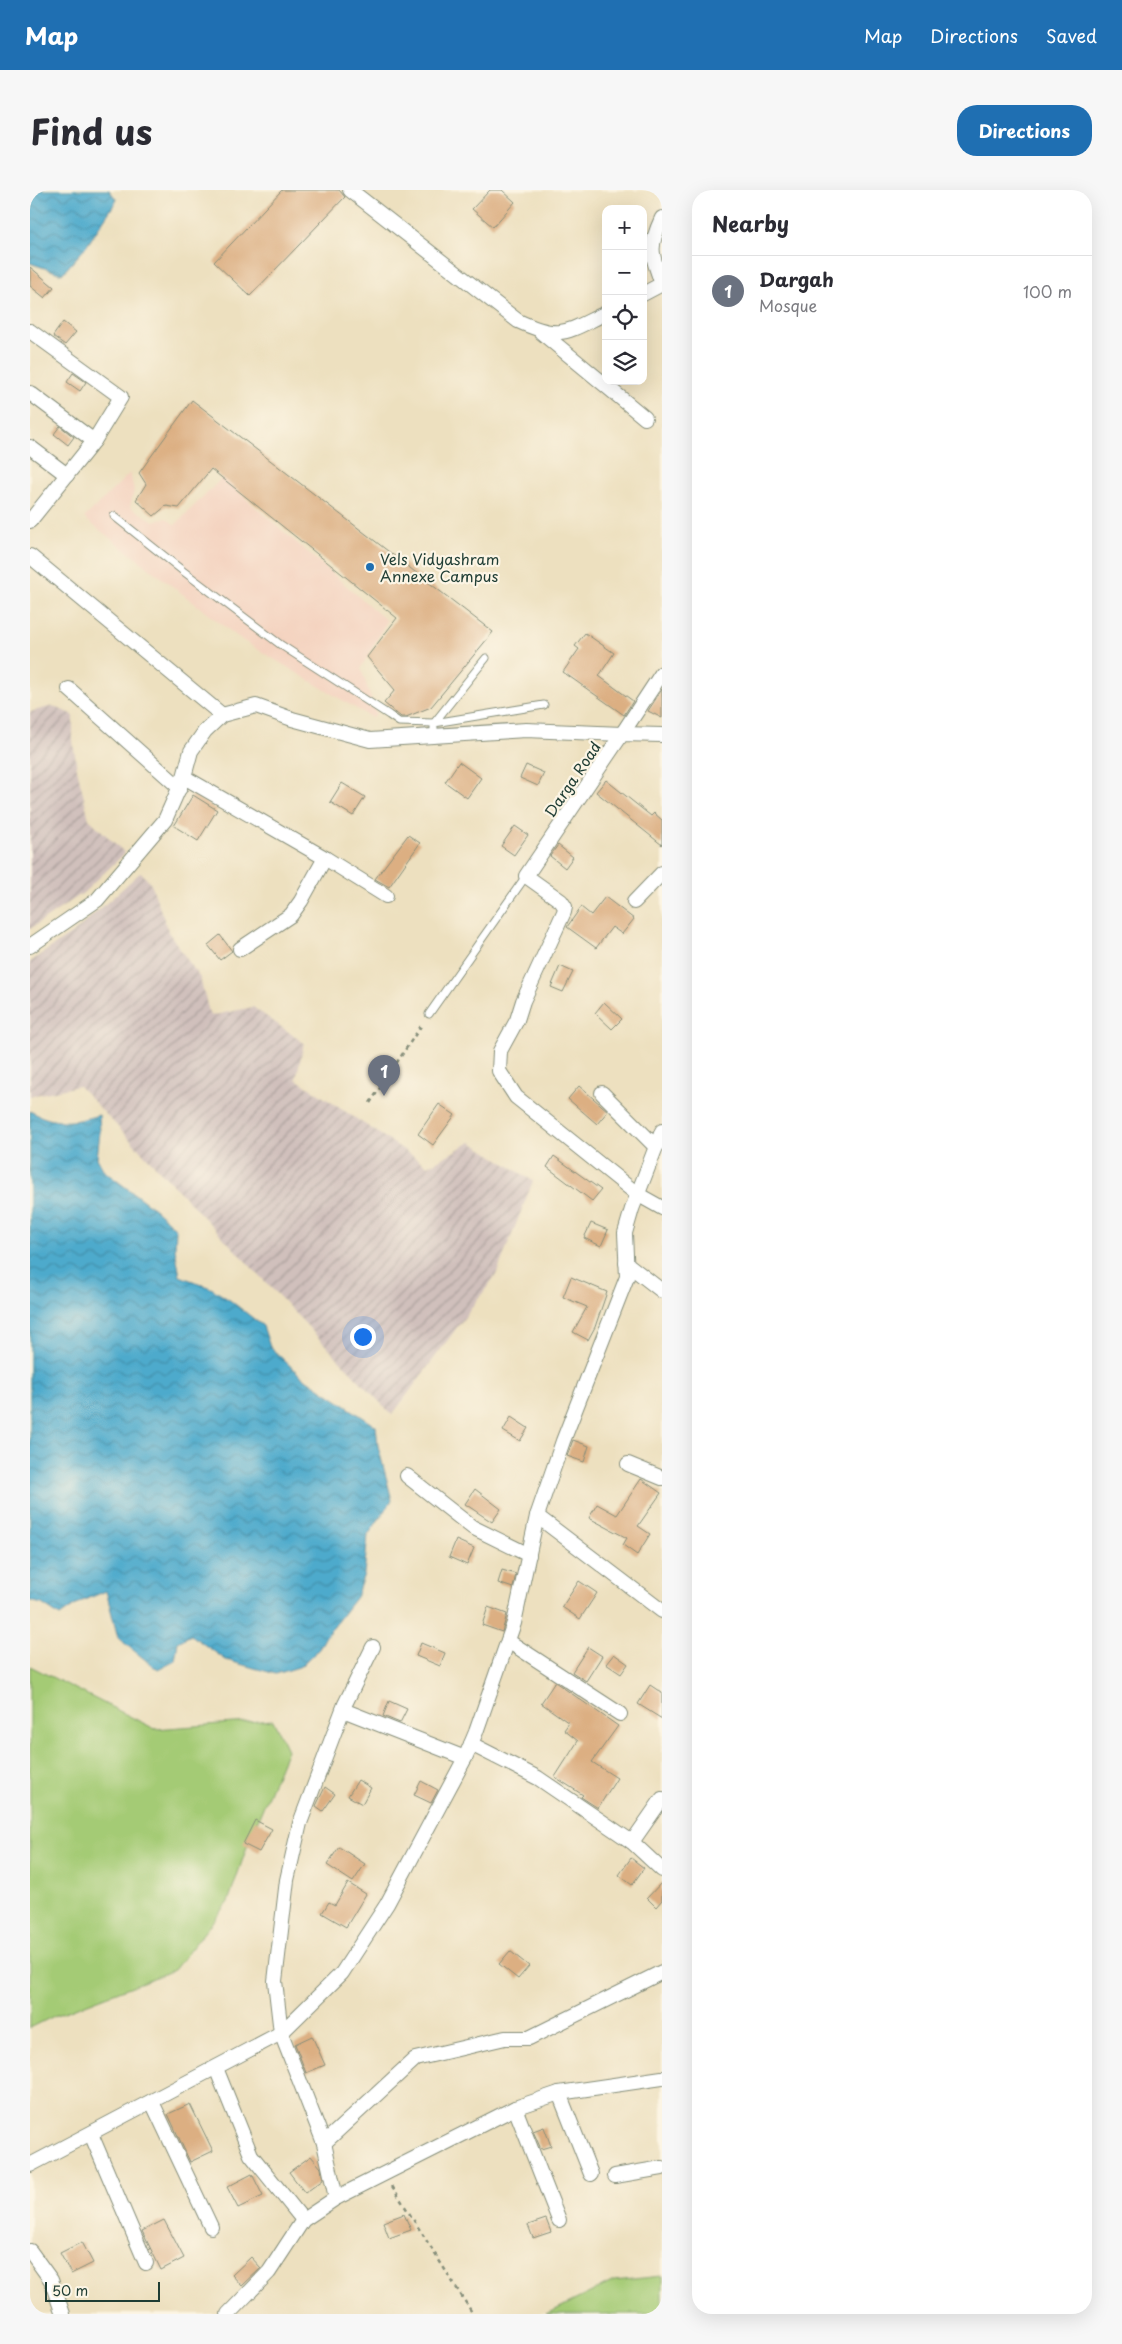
<!DOCTYPE html>
<html lang="en">
<head>
<meta charset="utf-8">
<style>
	body { margin:0; font-family:"Playpen Sans",sans-serif; background:#f7f7f7; color:#2b2b33 }
	.controls { position:absolute; right:15px; top:15px; display:grid; overflow:hidden; border-radius:10px; box-shadow:0 5px 20px #0002 }
	.controls button { width:45px; height:45px; display:grid; place-items:center; padding:0; border:0; border-bottom:1px solid #e1e1e2; background:#fff; color:#2b2b33; font:25px sans-serif }
	.scale { position:absolute; left:15px; bottom:12px; width:115px; box-sizing:border-box; padding-left:5px; border:2px solid #1f3d34; border-top:0; font-size:14px; line-height:18px; white-space:nowrap; color:#1f3d34; -webkit-text-stroke:4px #fcf5e5; paint-order:stroke }
	.you { position:absolute; left:332px; top:1146px; width:18px; height:18px; margin:-12px; border:4px solid #fff; border-radius:50%; background:#1a73e8; box-shadow:0 0 0 8px #1a73e833 }
	.badge { display:grid; place-items:center; width:32px; height:32px; border-radius:50%; background:#1f6fb2; color:#fff; font-size:16px; font-weight:700 }
	.pin { position:absolute; translate:-50% -41px; filter:drop-shadow(0 1px 2px #0008) }
	.pin::after { content:''; position:absolute; top:26px; width:18px; height:15px; background:inherit; clip-path:polygon(0 0,100% 0,50% 100%) }
	.list { margin:0; padding:0; list-style:none }
	h2 { display:flex; justify-content:space-between; align-items:center; height:65px; margin:0; padding:0 20px; font-size:21px }
	h2 small { font-size:16px; font-weight:400; color:#7c7c81 }
	.list li { display:grid; grid-template-columns:32px 1fr auto; gap:15px; align-items:center; box-sizing:border-box; height:70px; padding:0 20px; border-top:1px solid #e1e1e2 }
	.list b { display:block; font-size:19px; white-space:nowrap }
	.list p { margin:0; font-size:16px; white-space:nowrap; color:#7c7c81 }
	.list em { font-size:16px; font-style:normal; color:#7c7c81 }
	.icon { flex:none; width:28px; height:28px; fill:none; stroke:currentColor; stroke-width:2; stroke-linecap:round; stroke-linejoin:round }
	.map { position:relative; flex:none; width:632px; height:2124px; overflow:hidden; border-radius:20px }
	header { display:flex; align-items:center; gap:30px; box-sizing:border-box; height:70px; padding:0 25px; background:#1f6fb2; color:#fff }
	header strong { font-size:24px }
	nav { display:flex; gap:28px; margin-inline-start:auto; font-size:18px }
	.intro { display:flex; align-items:center; justify-content:space-between; box-sizing:border-box; height:120px; padding:0 30px }
	h1 { margin:0; font-size:35px }
	.button { padding:12px 22px; border-radius:20px; background:#1f6fb2; color:#fff; font-size:18px; font-weight:700 }
	main { display:flex; gap:30px; padding:0 30px }
	aside { flex:1; background:#fff; border-radius:20px; box-shadow:0 5px 20px #0002 }
	.map>svg:first-child { display:block }
	.built { fill:#f4d3c0 }
	.industrial { fill:url(#industrial-furrows) }
	.green { fill:#a4cb75; stroke:#628454 }
	.water { fill:url(#water-waves); stroke:#367480 }
	.building { fill:#dcaf82 }
	.lines { fill:none; stroke-linecap:round; stroke-linejoin:round }
	.lane-casing { stroke:#868e7a; stroke-width:9 }
	.street-casing { stroke:#868e7a; stroke-width:16 }
	.path { stroke:#868e7a; stroke-width:2.5; stroke-dasharray:4 4; stroke-linecap:butt }
	.lane { stroke:#fff; stroke-width:7 }
	.street { stroke:#fff; stroke-width:14 }
	.poi-dot { fill:#1f6fb2; stroke:#fcf5e5; stroke-width:2 }
	.labels { text-anchor:middle; dominant-baseline:central; stroke-width:4.5; stroke-linejoin:round; paint-order:stroke }
	.poi-label { font-size:15px; fill:#1f3d34; stroke:#fcf5e5; text-anchor:start }
	.street-label { font-size:15px; fill:#1f3d34; stroke:#fcf5e5 }
</style>
</head>
<body>
<header>
<strong>Map</strong>
<nav><a>Map</a><a>Directions</a><a>Saved</a></nav>
</header>
<div class="intro"><h1>Find us</h1><a class="button">Directions</a></div>
<main>
<div class="map">
<svg width="632" height="2124" viewBox="0 0 632 2124">
	<defs>
		<pattern id="industrial-furrows" width="10" height="10" patternUnits="userSpaceOnUse" patternTransform="scale(1.25)"><rect width="10" height="10" fill="#d0c0bc"/><path d="M-1 1l2-2M0 10L10 0M9 11l2-2" fill="none" stroke="#a89d9a"/></pattern>
		<pattern id="water-waves" width="16" height="10" patternUnits="userSpaceOnUse" patternTransform="scale(1.25)"><rect width="16" height="10" fill="#4eaacc"/><path d="M0 5q4-4 8 0t8 0" fill="none" stroke="#408ca6"/></pattern>
	</defs>
	<rect width="100%" height="100%" fill="#fcf5e5"/>
	<filter id="ink" filterUnits="userSpaceOnUse"><feTurbulence type="fractalNoise" baseFrequency=".02" numOctaves="2"/><feDisplacementMap in="SourceGraphic" scale="10" xChannelSelector="R" yChannelSelector="G"/><feConvolveMatrix kernelMatrix="1 2 1 2 8 2 1 2 1" color-interpolation-filters="sRGB"/></filter>
	<filter id="wash" filterUnits="userSpaceOnUse"><feTurbulence type="fractalNoise" baseFrequency=".0096" numOctaves="4" result="noise"/><feDisplacementMap in="SourceGraphic" scale="20" xChannelSelector="R" yChannelSelector="G"/><feGaussianBlur stdDeviation="1.12" result="paint"/><feColorMatrix in="noise" values="0 0 0 0 0 0 0 0 0 0 0 0 0 0 0 0 0 1.4 0 .05"/><feComposite in="paint" operator="in"/></filter>
	<g filter="url(#wash)">
		<rect width="100%" height="100%" fill="#ede0bf"/>
		<path class="built" d="M100,283L104,300L100,317L124,331L136,328L145,335L192,288L357,431L331,478L346,524L342,528L212,450L54,328Z"/>
		<g class="industrial">
			<path d="M23,516L43,525V551L47,579L59,629L95,663L53,703L0,739V522Z"/>
			<path d="M111,682L121,694L139,743L170,788L180,826L223,817L274,853L266,889L398,976L441,952L503,991L466,1085L362,1225L49,896L0,906V772L48,739Z"/>
		</g>
		<g class="green">
			<path d="M0,1476L125,1539L243,1530L257,1560L219,1651L198,1712L144,1780L24,1826L0,1838Z"/>
			<path d="M632,2086V2124H517L584,2091Z"/>
		</g>
		<g class="water">
			<path d="M0,0H79L87,10L56,57L32,84L0,73Z"/>
			<path d="M0,921C25,935 42,933 69,925L70,942L67,968L74,981L126,1020L146,1039L145,1059L150,1086L181,1098L201,1111L233,1136L240,1157L271,1186L346,1236L348,1256L362,1310L338,1345L334,1384L326,1407L296,1446L289,1459L272,1476L246,1484L224,1478L196,1470L161,1445L148,1452L145,1471L128,1480L88,1448L76,1401L50,1412L30,1426L12,1414L0,1411Z"/>
		</g>
		<g id="blocks">
			<g class="building">
				<path d="M252,0H309L315,7L220,106L184,72Z"/>
				<path d="M460,0H472L485,12L463,37L442,19Z"/>
				<path d="M0,77L24,97L15,108L0,96Z"/>
				<path d="M33,132L46,142L35,155L23,146Z"/>
				<path d="M43,183L56,192L50,201L37,192Z"/>
				<path d="M162,210L463,442L401,517L376,527H371L354,513L365,500L337,467L367,428L181,279L149,318L136,316L124,326L106,310L116,294L109,283Z"/>
				<path d="M30,236L44,247L38,255L24,244Z"/>
				<path d="M555,443L584,463L569,486L603,511L594,525L533,482L549,459L545,456Z"/>
				<path d="M632,499V528L618,521Z"/>
				<path d="M429,572L451,588L437,608L415,592Z"/>
				<path d="M496,575L514,583L508,596L490,588Z"/>
				<path d="M576,590L621,626L624,623L632,630V655L566,602Z"/>
				<path d="M312,593L335,607L323,626L300,612Z"/>
				<path d="M163,605L187,620L168,651L144,636Z"/>
				<path d="M485,636L498,645L484,665L471,656Z"/>
				<path d="M378,645L390,653L359,697L345,689Z"/>
				<path d="M528,655L543,667L535,678L520,666Z"/>
				<path d="M575,707L604,729L592,744L582,737L566,758L537,737L551,717L561,725Z"/>
				<path d="M190,745L202,761L190,770L178,755Z"/>
				<path d="M530,776L543,782L533,802L521,797Z"/>
				<path d="M574,812L592,829L582,839L565,823Z"/>
				<path d="M549,896L578,921L567,934L538,909Z"/>
				<path d="M409,914L425,925L403,955L388,944Z"/>
				<path d="M524,966L571,1000L562,1011L517,977Z"/>
				<path d="M561,1033L578,1040L571,1056L554,1048Z"/>
				<path d="M541,1087L577,1102L565,1137L558,1150L543,1142L557,1117L533,1107Z"/>
				<path d="M481,1227L498,1238L490,1251L473,1241Z"/>
				<path d="M543,1250L559,1256L554,1272L537,1266Z"/>
				<path d="M611,1289L631,1303L608,1336L620,1344L607,1365L593,1355L597,1348L559,1328L567,1314L587,1325Z"/>
				<path d="M445,1299L471,1319L462,1332L435,1314Z"/>
				<path d="M426,1350L444,1358L437,1375L419,1367Z"/>
				<path d="M472,1380L486,1384L483,1398L468,1393Z"/>
				<path d="M549,1391L567,1403L550,1429L532,1417Z"/>
				<path d="M458,1417L477,1424L472,1442L452,1435Z"/>
				<path d="M391,1453L415,1463L410,1476L386,1466Z"/>
				<path d="M558,1457L572,1466L556,1491L542,1482Z"/>
				<path d="M584,1464L598,1474L591,1484L576,1474Z"/>
				<path d="M525,1492L588,1536L562,1572L587,1588L568,1618L551,1607L553,1605L525,1587L548,1551L534,1540L539,1533L511,1513Z"/>
				<path d="M620,1495L632,1503V1529L608,1514Z"/>
				<path d="M359,1511L377,1519L370,1533L353,1526Z"/>
				<path d="M328,1590L341,1598L332,1614L318,1606Z"/>
				<path d="M391,1591L408,1600L401,1613L384,1605Z"/>
				<path d="M295,1597L305,1604L293,1621L286,1616Z"/>
				<path d="M225,1630L242,1639L229,1662L213,1654Z"/>
				<path d="M309,1657L335,1674L323,1692L297,1675Z"/>
				<path d="M601,1668L614,1678L602,1695L589,1685Z"/>
				<path d="M632,1692V1710L626,1717L617,1708Z"/>
				<path d="M318,1693L336,1704L316,1737L292,1723L299,1712L305,1715Z"/>
				<path d="M480,1761L499,1776L488,1789L469,1774Z"/>
				<path d="M282,1846L295,1875L276,1883L265,1854Z"/>
				<path d="M160,1914L183,1961L160,1972L138,1924Z"/>
				<path d="M514,1937L521,1956L511,1959L503,1941Z"/>
				<path d="M281,1966L291,1978L293,1990L275,2003L259,1982Z"/>
				<path d="M222,1984L233,2006L208,2018L197,1997Z"/>
				<path d="M374,2024L381,2040L359,2048L353,2032Z"/>
				<path d="M516,2029L521,2042L503,2048L498,2035Z"/>
				<path d="M134,2030L154,2068L131,2080L112,2041Z"/>
				<path d="M52,2052L63,2073L41,2084L30,2063Z"/>
				<path d="M221,2067L231,2078L212,2096L202,2085Z"/>
			</g>
		</g>
	</g>
	<g filter="url(#ink)">
		<use href="#blocks" fill-opacity="0" stroke="#868e7a" stroke-width="1"/>
		<g class="lines">
			<g class="lane-casing">
				<g id="lane">
					<path d="M84,326L153,381L251,455L359,525L369,532L404,533L456,468"/>
					<path d="M404,546V533L514,515"/>
					<path d="M399,824L496,686"/>
				</g>
			</g>
			<g class="street-casing">
				<g id="street">
					<path d="M320,0L488,131C531,151 536,142 576,123"/>
					<path d="M632,28C618,58 621,63 632,94"/>
					<path d="M613,104L632,94"/>
					<path d="M0,141L91,207L64,251L0,331"/>
					<path d="M511,142L615,228"/>
					<path d="M0,203L64,251"/>
					<path d="M0,257L37,285"/>
					<path d="M0,366L192,525"/>
					<path d="M39,499L150,598"/>
					<path d="M632,545L592,544L496,686L531,711L535,717L534,722L493,811L487,830L470,861L469,881L486,907L607,1004L632,1018"/>
					<path d="M154,587L295,668L356,706"/>
					<path d="M604,712L632,683"/>
					<path d="M0,756L67,710L135,630L154,587L161,561L175,541L192,525L226,516L262,529L340,550L496,540L592,544L632,483"/>
					<path d="M210,759L261,725L271,711L295,668"/>
					<path d="M572,903L626,957"/>
					<path d="M596,1073L632,1101"/>
					<path d="M598,1274L632,1288"/>
					<path d="M377,1286L442,1337L499,1365"/>
					<path d="M507,1326L632,1421"/>
					<path d="M478,1451L590,1524"/>
					<path d="M313,1520L435,1568"/>
					<path d="M441,1554L508,1588L602,1652L632,1680"/>
					<path d="M602,1652L632,1609"/>
					<path d="M186,1878L221,1965L273,2030"/>
					<path d="M529,1903L561,1984"/>
					<path d="M122,1912L181,2037"/>
					<path d="M485,1918L529,2030"/>
					<path d="M61,1944L116,2073"/>
					<path d="M294,1953L385,1869L475,1848H499L632,1782"/>
					<path d="M0,1975L251,1843L312,1783L357,1714L435,1568L446,1542L484,1433L507,1326L533,1251L597,1087L595,1043L602,1019L632,941"/>
					<path d="M585,1986L632,1978"/>
					<path d="M306,2008L294,1953L251,1843L245,1791L257,1690L270,1633L315,1514L343,1457"/>
					<path d="M0,2061L21,2090L33,2124"/>
					<path d="M198,2124L239,2082L273,2030L306,2008L485,1918L529,1903L632,1888"/>
				</g>
			</g>
			<g class="path">
				<path d="M340,913L393,833"/>
				<path d="M362,1996L443,2124"/>
			</g>
			<use href="#lane" class="lane"/>
			<use href="#street" class="street"/>
		</g>
	</g>
	<circle class="poi-dot" cx="340" cy="377" r="5"/>
	<g class="labels">
		<g class="poi-label">
			<text x="350" y="368">Vels Vidyashram<tspan x="350" dy="17">Annexe Campus</tspan></text>
		</g>
		<g class="street-label">
			<text transform="translate(542 589) rotate(-56)">Darga Road</text>
		</g>
	</g>
</svg>
<div class="controls">
<button>+</button>
<button>−</button>
<button><svg class="icon" aria-label="locate" viewBox="0 0 24 24"><circle cx="12" cy="12" r="6"/><path d="M12 2v4M12 18v4M2 12h4M18 12h4"/></svg></button>
<button><svg class="icon" aria-label="layers" viewBox="0 0 24 24"><path d="M12 4l9 5-9 5-9-5zM3 14l9 5 9-5"/></svg></button>
</div>
<div class="scale">50 m</div>
<div class="you"></div>
<div class="pin badge" style="left:354px;top:906px;background:#6b7280">1</div>
</div>
<aside>
<h2>Nearby<small></small></h2>
<ul class="list">
<li><span class="badge" style="background:#6b7280">1</span><div><b>Dargah</b><p>Mosque</p></div><em>100 m</em></li>
</ul>
</aside>
</main>
</body>
</html>
